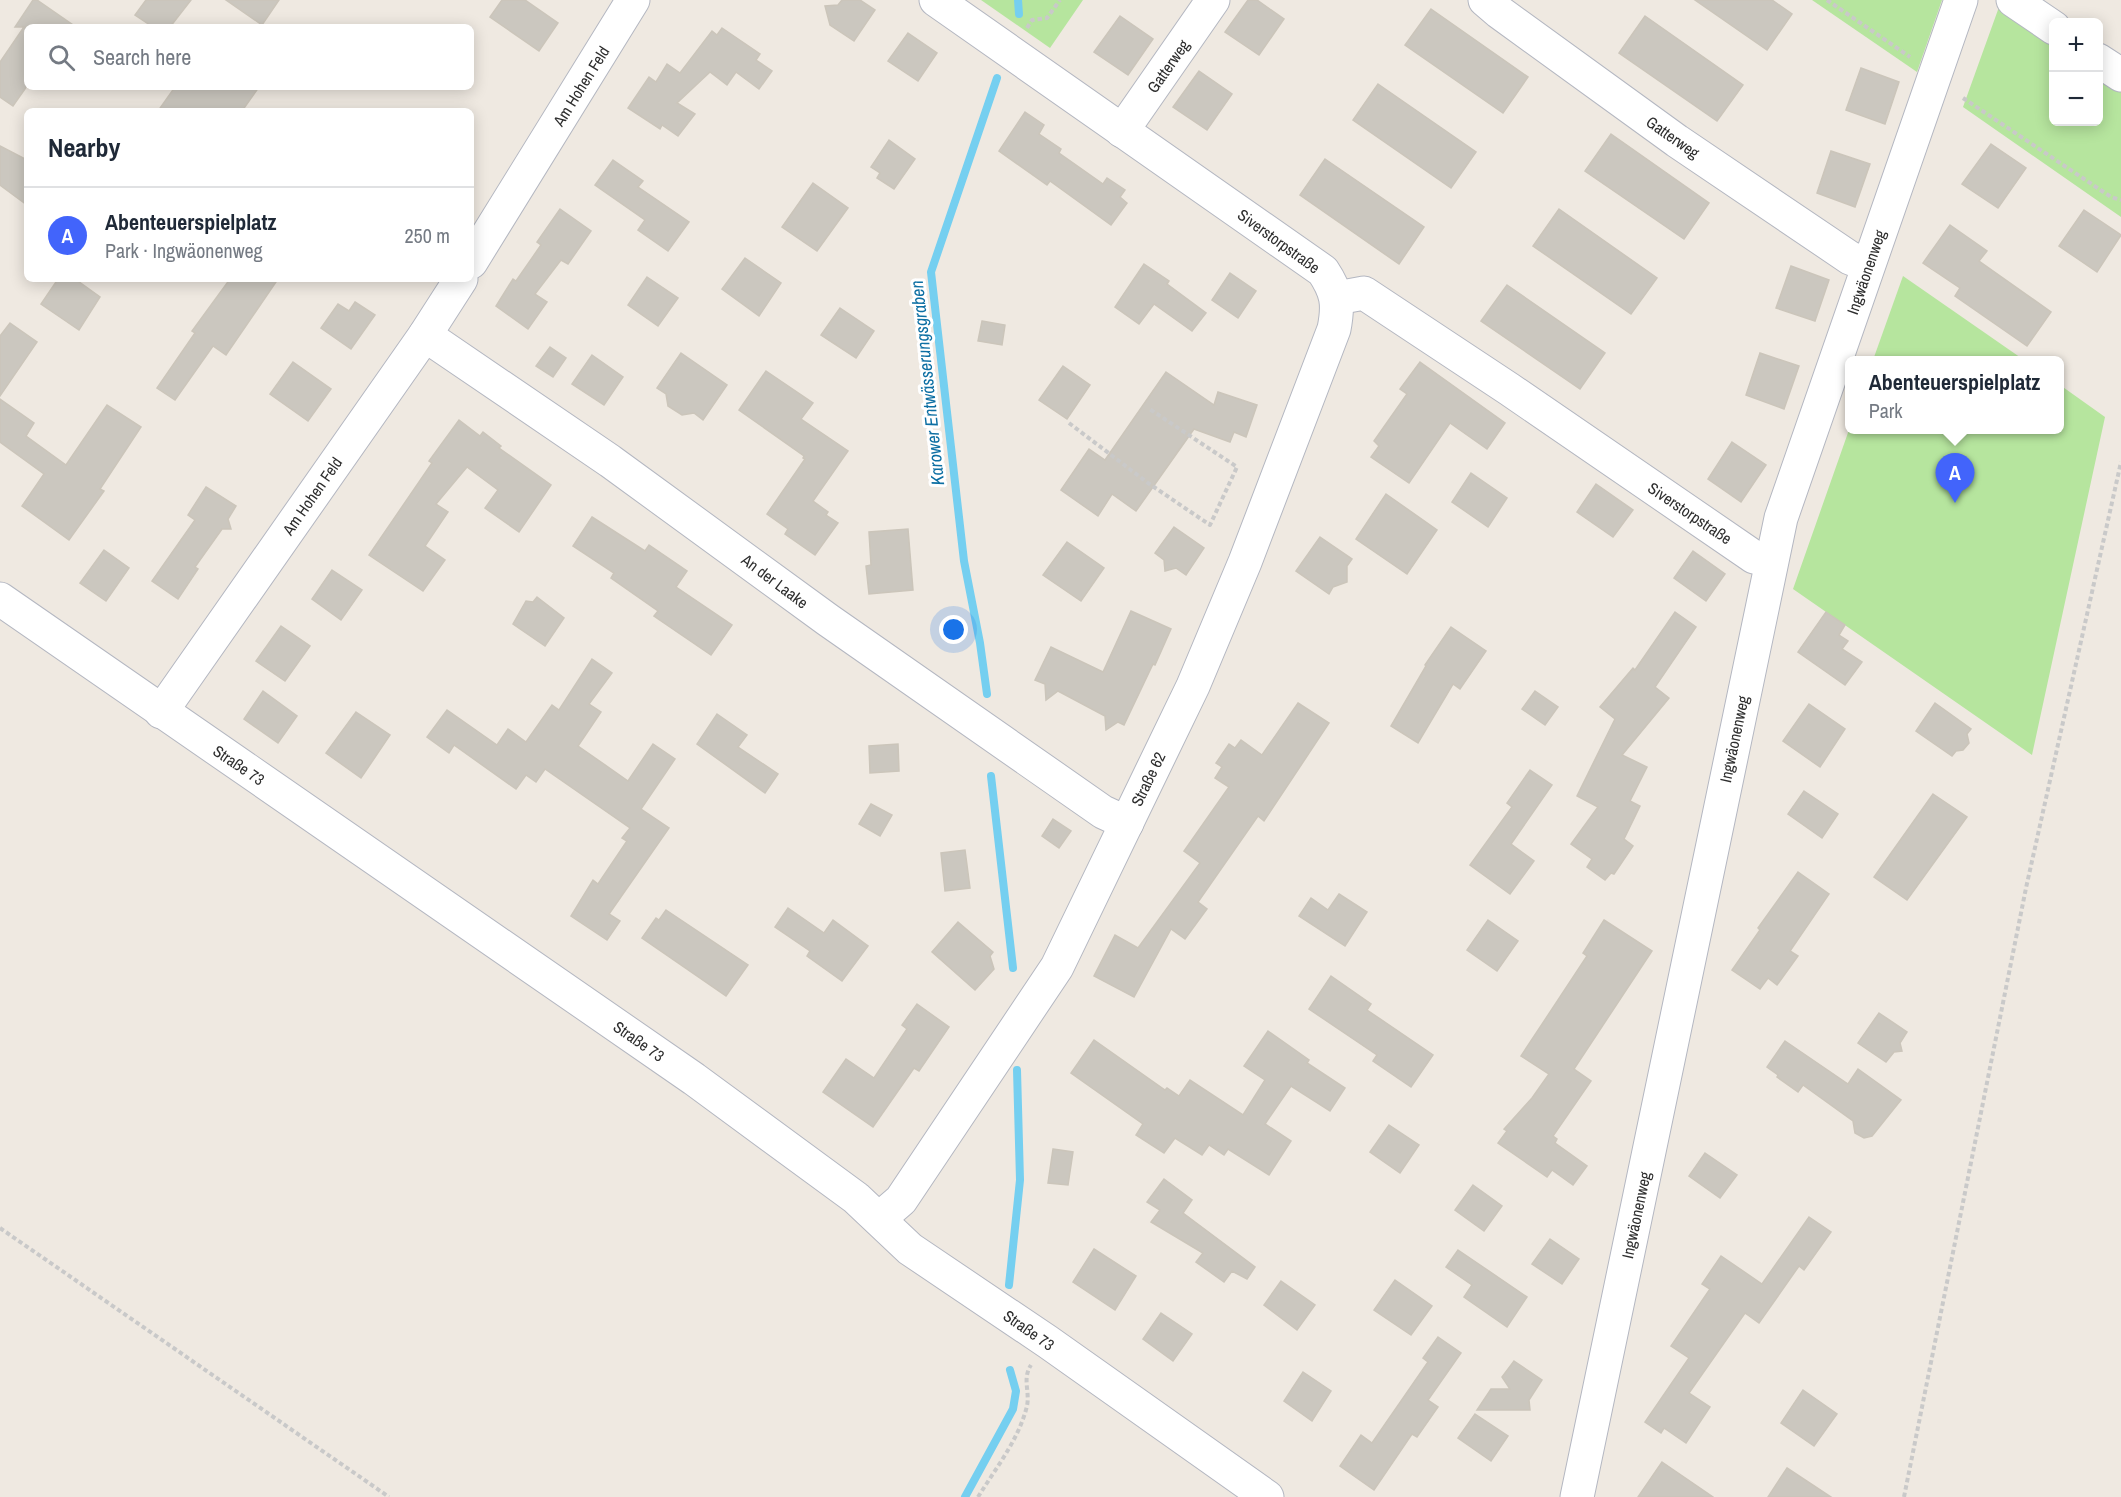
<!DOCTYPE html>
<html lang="en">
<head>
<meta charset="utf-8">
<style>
	body { margin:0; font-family:"Archivo Narrow",sans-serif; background:#f2f2f3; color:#1f2937 }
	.controls { position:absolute; right:18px; top:18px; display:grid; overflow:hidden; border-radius:9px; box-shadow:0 3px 15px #0003 }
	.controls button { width:54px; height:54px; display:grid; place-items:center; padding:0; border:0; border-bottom:2px solid #e0e1e3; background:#fff; color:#1f2937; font:30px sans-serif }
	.you { position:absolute; left:954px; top:630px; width:21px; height:21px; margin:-15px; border:4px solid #fff; border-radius:50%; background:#1a73e8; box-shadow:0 0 0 9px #1a73e833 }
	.badge { display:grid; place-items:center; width:39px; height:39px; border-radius:50%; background:#4264fb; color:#fff; font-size:20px; font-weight:700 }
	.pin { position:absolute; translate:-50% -50px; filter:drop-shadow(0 2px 3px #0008) }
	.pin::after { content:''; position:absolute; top:32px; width:21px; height:18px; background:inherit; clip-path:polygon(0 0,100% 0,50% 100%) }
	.popup { position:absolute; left:1845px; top:356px; width:219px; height:78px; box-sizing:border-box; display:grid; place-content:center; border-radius:9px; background:#fff; filter:drop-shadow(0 2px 4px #0005); font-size:20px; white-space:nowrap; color:#747a83 }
	.popup b { font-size:22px; color:#1f2937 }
	.popup::after { content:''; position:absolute; left:50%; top:100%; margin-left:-12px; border:12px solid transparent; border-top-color:#fff }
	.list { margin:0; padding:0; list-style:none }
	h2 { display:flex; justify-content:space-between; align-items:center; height:78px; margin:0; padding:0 24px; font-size:26px }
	h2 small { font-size:20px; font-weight:400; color:#747a83 }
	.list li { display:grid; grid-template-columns:39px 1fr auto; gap:18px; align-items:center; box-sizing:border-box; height:96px; padding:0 24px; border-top:2px solid #e0e1e3 }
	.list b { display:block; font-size:22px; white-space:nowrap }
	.list p { margin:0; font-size:20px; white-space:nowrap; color:#747a83 }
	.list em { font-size:20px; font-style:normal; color:#747a83 }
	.icon { flex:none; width:33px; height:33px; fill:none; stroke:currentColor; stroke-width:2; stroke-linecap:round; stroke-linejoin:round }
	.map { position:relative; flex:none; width:2121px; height:1497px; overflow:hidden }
	.search { position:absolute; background:#fff; box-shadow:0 3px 15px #0003; left:24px; top:24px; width:450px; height:66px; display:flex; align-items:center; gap:15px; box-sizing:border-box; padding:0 21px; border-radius:9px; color:#747a83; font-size:22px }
	.panel { position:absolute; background:#fff; box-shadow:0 3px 15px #0003; left:24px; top:108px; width:450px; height:174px; border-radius:9px }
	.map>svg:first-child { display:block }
	.green { fill:#b6e59e }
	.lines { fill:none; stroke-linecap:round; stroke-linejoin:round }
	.stream { stroke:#75cff0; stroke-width:8 }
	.building { fill:#cbc7bf; stroke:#cbc5ba; stroke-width:1.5 }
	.minor-casing { stroke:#b4b7c1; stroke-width:35 }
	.path { stroke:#c9c9c9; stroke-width:4; stroke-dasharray:4.5 3; stroke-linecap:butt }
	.minor { stroke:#fff; stroke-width:33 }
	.labels { text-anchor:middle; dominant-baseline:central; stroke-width:6; stroke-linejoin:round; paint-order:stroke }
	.street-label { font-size:16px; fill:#2e2e2e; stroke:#fff }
	.water-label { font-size:18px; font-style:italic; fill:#0d6fa3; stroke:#fff }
</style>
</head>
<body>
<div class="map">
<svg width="2121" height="1497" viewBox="0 0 2121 1497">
	<rect width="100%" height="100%" fill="#efe9e1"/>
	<g class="green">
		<path d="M981,0H1083L1050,48Z"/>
		<path d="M1812,0H1942L1917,72Z"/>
		<path d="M1999,7L2053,45L2054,122H2098L2099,76L2121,92V217L1963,107Z"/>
		<path d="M1903,276L2024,360H1873Z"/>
		<path d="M2060,385L2105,417L2032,755L1793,589L1850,427V430H2060Z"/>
	</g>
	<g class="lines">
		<g class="stream">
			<path d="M1018,0L1019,14"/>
			<path d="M987,694L980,643L964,561L931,272L997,78"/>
			<path d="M991,776L1013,968"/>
			<path d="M1009,1285L1020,1180L1017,1070"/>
			<path d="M965,1497L1013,1409L1016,1391L1010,1370"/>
		</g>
	</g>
	<g class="building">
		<path d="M33,0H37L76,27H27V86L13,106L0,97V62L24,27H15Z"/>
		<path d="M146,0H191L170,27H153L135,15Z"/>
		<path d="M226,0H279L262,25Z"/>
		<path d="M502,0H525L558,23L539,51L490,17Z"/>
		<path d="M842,0H860L875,10L854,41L830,25L825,6L838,5Z"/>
		<path d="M1248,0H1257L1284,19L1259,55L1225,32Z"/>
		<path d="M1695,0H1772L1792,14L1767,50Z"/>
		<path d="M1431,9L1528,77L1503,113L1405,45Z"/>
		<path d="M1120,16L1153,39L1128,75L1094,52Z"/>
		<path d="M1645,16L1743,85L1717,121L1619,53Z"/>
		<path d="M722,28L760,54L756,60L772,71L759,89L736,72L727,85L710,72L677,103L695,114L678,136L662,125L660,129L628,108L649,77L656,82L667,64L680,73L712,31L717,35Z"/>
		<path d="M908,33L937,53L918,81L888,61Z"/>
		<path d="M1861,68L1899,82L1885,124L1846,110Z"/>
		<path d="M1199,71L1232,94L1207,130L1173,107Z"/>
		<path d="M1378,84L1476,152L1451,188L1353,120Z"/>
		<path d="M175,87H259L242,111H158Z"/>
		<path d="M1025,112L1044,125L1039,134L1061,149L1059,153L1103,184L1107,178L1125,190L1120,197L1127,203L1111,225L1050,181L1047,185L999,151Z"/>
		<path d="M1611,134L1709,203L1684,239L1585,171Z"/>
		<path d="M889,140L915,159L894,189L877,178L880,173L871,167Z"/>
		<path d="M1991,144L2026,168L1998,208L1962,184Z"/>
		<path d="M0,146L27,160V205L0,185Z"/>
		<path d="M1831,151L1870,164L1855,207L1817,193Z"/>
		<path d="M1325,159L1424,227L1399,264L1300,195Z"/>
		<path d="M613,160L643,181L638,187L689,222L668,251L638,230L645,220L595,185Z"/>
		<path d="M813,183L848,208L817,251L782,227Z"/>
		<path d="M560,209L591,231L568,264L561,260L535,294L547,302L528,329L496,306L513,279L516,281L541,245L537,242Z"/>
		<path d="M1559,209L1657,278L1631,314L1533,246Z"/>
		<path d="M2084,210L2121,235L2097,272L2059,246Z"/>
		<path d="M1950,225L1987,251L1979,261L2051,312L2027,346L1955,296L1960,288L1923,263Z"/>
		<path d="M745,258L781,283L759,316L722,289Z"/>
		<path d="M1144,264L1169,281L1167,284L1206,313L1192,331L1154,304L1139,324L1115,307Z"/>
		<path d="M1791,266L1829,280L1815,321L1776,308Z"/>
		<path d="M1230,273L1256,291L1238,318L1212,300Z"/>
		<path d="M647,277L678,298L658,326L628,305Z"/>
		<path d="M58,279H75L100,297L79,330L41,304Z"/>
		<path d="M230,279H278L226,355L213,346L175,400L157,388L195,333L192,331Z"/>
		<path d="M1507,285L1605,353L1580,389L1481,321Z"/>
		<path d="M355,302L375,315L351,349L321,328L338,304L349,311Z"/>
		<path d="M840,308L874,331L856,358L821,335Z"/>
		<path d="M982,321L1005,325L1002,345L978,341Z"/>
		<path d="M10,323L37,342L0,396V336Z"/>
		<path d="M550,347L566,358L553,377L536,366Z"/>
		<path d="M681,353L727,385L703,420L694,413L682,415L668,406L666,394L657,388Z"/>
		<path d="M1760,353L1799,366L1784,409L1746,395Z"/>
		<path d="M592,355L623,377L604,405L572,384Z"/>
		<path d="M293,362L331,389L308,421L270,394Z"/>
		<path d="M1420,362L1505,423L1487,449L1450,423L1409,483L1371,457L1379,446L1374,441L1407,394L1400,389Z"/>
		<path d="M1063,366L1090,385L1067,419L1039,400Z"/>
		<path d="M766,371L813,403L801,419L848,451L813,501L828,512L826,515L838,523L815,555L785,534L788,529L767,514L805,459L803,458L804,456L739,410Z"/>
		<path d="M1166,372L1214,405L1218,392L1257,405L1246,437L1234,432L1230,442L1194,429L1136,511L1112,494L1098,516L1061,490L1089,449L1105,460Z"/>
		<path d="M0,399L34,423L26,436L66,465L107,405L141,427L100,489L104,491L69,540L22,506L44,474L0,442Z"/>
		<path d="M459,420L480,436L483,432L501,446L499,448L551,485L519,532L485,508L498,490L467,467L436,504L448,512L425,546L445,560L423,591L369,555L432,463L429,461Z"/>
		<path d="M1732,442L1766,465L1741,502L1708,479Z"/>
		<path d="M1471,473L1507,498L1488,527L1452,502Z"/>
		<path d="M1596,484L1633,510L1613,537L1577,512Z"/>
		<path d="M206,487L236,506L228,519L231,529H222L195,567L198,569L178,599L152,581L195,520L188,515Z"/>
		<path d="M1386,494L1437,530L1407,574L1356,539Z"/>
		<path d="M592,517L645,551L649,545L687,571L676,587L732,625L711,655L654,616L658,611L611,578L614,573L573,546Z"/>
		<path d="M1174,527L1204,548L1186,575L1176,568L1165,571L1164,560L1155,553Z"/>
		<path d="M908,529L913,590L869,594L866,566L871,565L869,532Z"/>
		<path d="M1320,537L1352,559L1347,566V582L1333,587L1329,594L1296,571Z"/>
		<path d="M1067,542L1104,568L1081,601L1043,575Z"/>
		<path d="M104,550L129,568L106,601L80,583Z"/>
		<path d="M1693,551L1725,574L1706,601L1674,578Z"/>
		<path d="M332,570L362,590L341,620L312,599Z"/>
		<path d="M537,597L564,618L545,646L513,624L526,601L533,602Z"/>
		<path d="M1131,611L1171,629L1155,665L1153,664L1124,725L1118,722L1106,730L1105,716L1058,691L1046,700L1045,684L1035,680L1051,647L1103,672Z"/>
		<path d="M1675,612L1696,627L1655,687L1669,698L1622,755L1647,767L1630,801L1640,806L1624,839L1633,846L1614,874L1611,873L1605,880L1587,867L1592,859L1571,844L1598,807L1577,796L1615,719L1600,707L1633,668L1635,670Z"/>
		<path d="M1826,612L1845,625L1839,635L1848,641L1842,649L1862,662L1845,685L1798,652Z"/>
		<path d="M281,626L310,646L285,681L256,661Z"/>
		<path d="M1451,627L1486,651L1460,689L1453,684L1418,743L1391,726L1426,666L1425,665Z"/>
		<path d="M592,659L612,673L589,704L601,712L578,746L628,781L653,744L675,759L641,809L669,828L609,914L620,921L607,940L571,916L593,880L598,884L627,841L622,838L630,828L545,769L536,782L526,775L516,789L454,745L449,753L427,737L447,710L497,745L508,729L526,742L552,705L559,710Z"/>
		<path d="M263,691L297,716L278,743L244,719Z"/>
		<path d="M1535,691L1558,707L1545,725L1522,709Z"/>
		<path d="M1298,703L1329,723L1264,821L1258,816L1198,902L1207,909L1185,939L1171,929L1134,997L1094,976L1115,935L1138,948L1200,863L1184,851L1229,787L1215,778L1222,767L1216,763L1229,744L1235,748L1241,740L1262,755Z"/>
		<path d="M1935,703L1971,729L1967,734L1969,743L1963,750L1956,751L1952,756L1916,731Z"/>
		<path d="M1809,704L1845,729L1820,767L1783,741Z"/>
		<path d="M356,712L390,735L361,778L326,753Z"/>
		<path d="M717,714L747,735L738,747L778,774L765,793L697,744Z"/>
		<path d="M898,744L899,771L870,773L869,746Z"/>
		<path d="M1530,770L1552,785L1511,844L1534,861L1510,894L1470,865L1512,807L1507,803Z"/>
		<path d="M1804,791L1838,814L1822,838L1788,814Z"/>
		<path d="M1933,794L1967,817L1907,900L1874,877Z"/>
		<path d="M871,804L892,815L880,836L859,824Z"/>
		<path d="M1053,819L1071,831L1059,848L1042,836Z"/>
		<path d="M965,850L970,888L945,891L941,853Z"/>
		<path d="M1798,872L1829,894L1790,951L1798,956L1777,985L1768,978L1760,989L1732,970L1760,930L1758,928Z"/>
		<path d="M1339,894L1367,912L1345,946L1299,916L1311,898L1328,910Z"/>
		<path d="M788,908L824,933L833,920L868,946L842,981L807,956L810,951L775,927Z"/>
		<path d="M666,910L748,965L726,996L642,938L656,918L659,920Z"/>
		<path d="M1488,920L1518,941L1497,971L1467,950Z"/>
		<path d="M1604,920L1652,951L1574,1069L1591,1081L1553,1136L1557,1139L1555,1143L1587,1166L1573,1185L1552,1170L1547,1177L1498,1143L1507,1131L1504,1129L1532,1098L1549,1074L1521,1056L1587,956L1583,953Z"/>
		<path d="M958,922L993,952L990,956L994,969L975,990L932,952Z"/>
		<path d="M1331,976L1371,1004L1367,1010L1433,1055L1411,1087L1373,1061L1377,1055L1309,1009Z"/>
		<path d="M917,1004L949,1027L919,1071L914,1068L873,1127L823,1092L846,1059L874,1078L907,1029L902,1025Z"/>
		<path d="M1879,1013L1907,1032L1900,1043L1902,1051L1894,1052L1886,1062L1858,1043Z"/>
		<path d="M1268,1031L1309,1060L1307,1063L1345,1088L1330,1111L1291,1086L1265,1124L1291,1141L1269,1175L1228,1149L1224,1155L1209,1145L1202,1155L1175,1138L1164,1153L1136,1135L1143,1124L1071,1073L1094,1040L1165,1090L1167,1088L1179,1096L1190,1080L1243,1115L1265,1080L1244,1066Z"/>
		<path d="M1785,1041L1848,1084L1858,1069L1901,1100L1872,1136L1864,1138L1855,1133L1853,1121L1803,1085L1798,1092L1777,1077L1778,1075L1767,1067Z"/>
		<path d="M1389,1125L1419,1145L1400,1173L1370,1152Z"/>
		<path d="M1053,1149L1073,1152L1068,1185L1048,1183Z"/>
		<path d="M1705,1153L1737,1175L1720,1198L1689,1176Z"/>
		<path d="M1164,1179L1192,1200L1183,1213L1255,1267L1247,1279L1232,1271L1224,1282L1196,1262L1203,1253L1151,1222L1160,1210L1147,1202Z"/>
		<path d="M1473,1185L1502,1206L1484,1231L1455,1210Z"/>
		<path d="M1809,1217L1831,1232L1804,1270L1799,1266L1759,1323L1745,1313L1689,1393L1710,1407L1686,1443L1664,1428L1661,1433L1645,1422L1689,1358L1671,1346L1710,1289L1702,1284L1721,1256L1762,1284Z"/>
		<path d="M1550,1239L1579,1259L1562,1284L1532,1264Z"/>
		<path d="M1094,1249L1136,1276L1115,1310L1073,1282Z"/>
		<path d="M1458,1250L1527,1297L1507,1327L1464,1297L1472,1285L1446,1267Z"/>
		<path d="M1395,1280L1432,1306L1411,1335L1374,1310Z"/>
		<path d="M1281,1281L1315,1305L1297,1330L1264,1305Z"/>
		<path d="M1161,1313L1192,1334L1173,1361L1143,1339Z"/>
		<path d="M1438,1337L1461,1353L1428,1400L1438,1407L1417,1437L1412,1434L1374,1490L1340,1466L1361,1435L1372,1443L1428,1362L1423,1358Z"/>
		<path d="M1514,1361L1542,1380L1529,1400L1530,1410H1477L1491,1389H1510L1502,1377Z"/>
		<path d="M1303,1372L1331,1391L1312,1421L1284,1401Z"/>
		<path d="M1803,1390L1837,1414L1814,1446L1781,1423Z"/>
		<path d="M1475,1414L1508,1436L1491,1461L1458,1438Z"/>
		<path d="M1662,1462L1713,1497H1638Z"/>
		<path d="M1787,1468L1831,1497H1768Z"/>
	</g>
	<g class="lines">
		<g class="minor-casing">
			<g id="minor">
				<path d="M1485,0L1499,12L1677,141L1850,258L1868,265"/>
				<path d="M2013,0L2054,28"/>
				<path d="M2098,60L2121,75"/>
				<path d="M1122,131L1213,0"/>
				<path d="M471,262L633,0"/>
				<path d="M1337,298L1364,293L1509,389L1754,557L1771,561"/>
				<path d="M425,335L610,461L828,620L1103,812L1127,823"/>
				<path d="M0,599L694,1079L856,1198L910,1249L1048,1342L1267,1497"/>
				<path d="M161,712L425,335L461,279"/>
				<path d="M879,1219L901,1200L1057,967L1193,686L1245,562L1334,329C1339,304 1337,292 1323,271L936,0"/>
				<path d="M1577,1497L1781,518L1961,0"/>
			</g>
		</g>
		<g class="path">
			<path d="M1827,0L1910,57"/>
			<path d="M1027,28L1032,20L1047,18L1060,0"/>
			<path d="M1963,98L2111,197L2121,200"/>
			<path d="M1069,423L1148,483L1210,525L1237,467L1148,408"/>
			<path d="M0,1228L389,1497"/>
			<path d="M978,1497C996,1468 1019,1439 1027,1406C1030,1391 1022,1379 1031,1365"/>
			<path d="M1904,1497L2026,888L2121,462"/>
		</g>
		<use href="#minor" class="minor"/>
	</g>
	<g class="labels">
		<g class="street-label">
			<text transform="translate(1168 66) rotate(-55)">Gatterweg</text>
			<text transform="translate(581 86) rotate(-58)">Am Hohen Feld</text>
			<text transform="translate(1673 137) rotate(35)">Gatterweg</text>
			<text transform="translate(1279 241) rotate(36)">Siverstorpstraße</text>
			<text transform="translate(1866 272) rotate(-71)">Ingwäonenweg</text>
			<text transform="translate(312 496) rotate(-55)">Am Hohen Feld</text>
			<text transform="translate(1690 513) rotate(34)">Siverstorpstraße</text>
			<text transform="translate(775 581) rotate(37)">An der Laake</text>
			<text transform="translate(1734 739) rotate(-78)">Ingwäonenweg</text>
			<text transform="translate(239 765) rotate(34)">Straße 73</text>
			<text transform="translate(1148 779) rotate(-64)">Straße 62</text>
			<text transform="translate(639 1041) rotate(35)">Straße 73</text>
			<text transform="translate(1636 1215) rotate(-78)">Ingwäonenweg</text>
			<text transform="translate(1029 1330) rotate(35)">Straße 73</text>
		</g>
		<g class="water-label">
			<text transform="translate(927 383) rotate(-96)">Karower Entwässerungsgraben</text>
		</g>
	</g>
</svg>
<div class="controls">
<button>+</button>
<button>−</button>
</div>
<div class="you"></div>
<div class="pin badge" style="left:1955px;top:503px">A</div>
<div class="popup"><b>Abenteuerspielplatz</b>Park</div>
<div class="search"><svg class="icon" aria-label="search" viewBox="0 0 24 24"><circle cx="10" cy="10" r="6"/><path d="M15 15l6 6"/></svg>Search here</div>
<section class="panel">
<h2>Nearby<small></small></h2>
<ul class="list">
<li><span class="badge">A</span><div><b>Abenteuerspielplatz</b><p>Park · Ingwäonenweg</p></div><em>250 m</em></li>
</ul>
</section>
</div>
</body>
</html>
